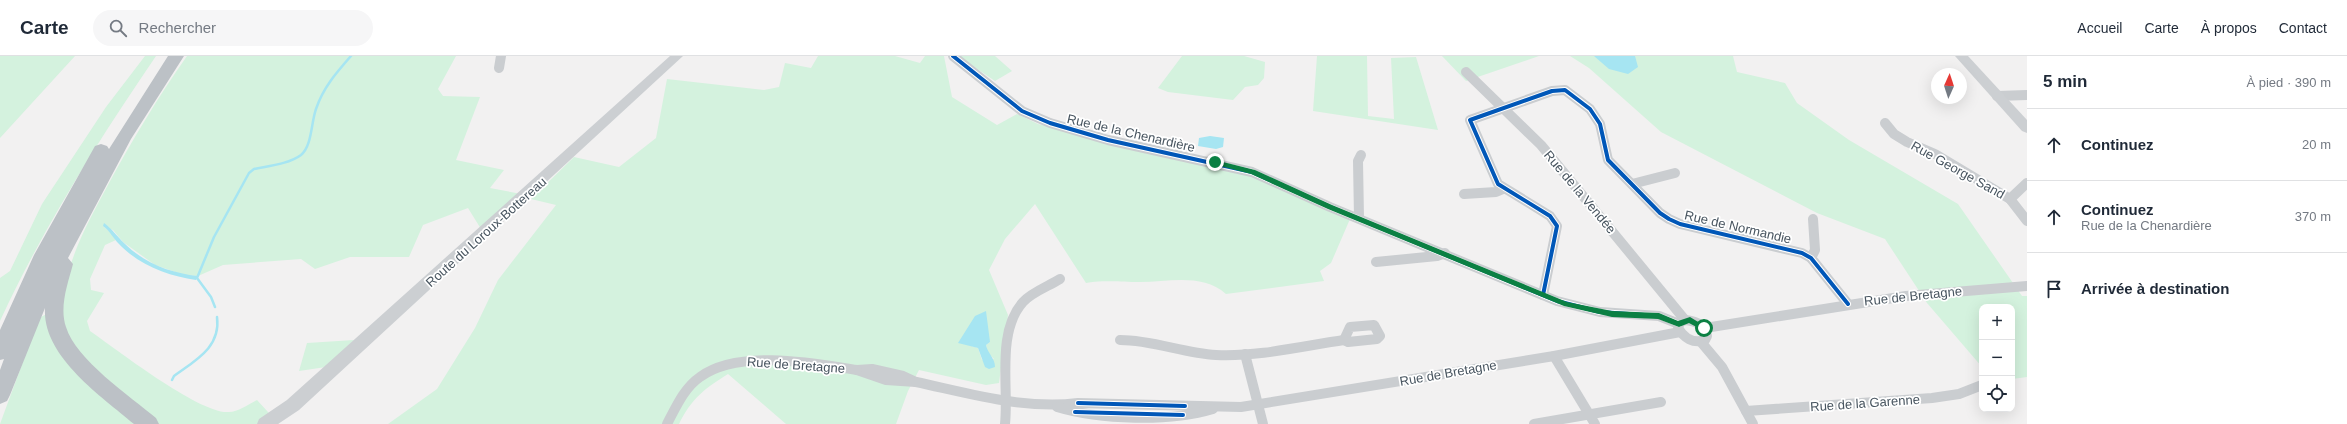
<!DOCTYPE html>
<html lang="fr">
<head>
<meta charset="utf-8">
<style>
	body { margin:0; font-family:Helvetica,sans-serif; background:#f6f6f7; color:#1f2937 }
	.controls { position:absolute; right:12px; bottom:12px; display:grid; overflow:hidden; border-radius:8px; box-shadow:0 4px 16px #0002 }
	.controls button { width:36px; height:36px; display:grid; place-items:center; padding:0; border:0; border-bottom:1px solid #e0e1e3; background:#fff; color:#1f2937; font:20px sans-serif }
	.compass { position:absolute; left:1931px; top:12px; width:36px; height:36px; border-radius:50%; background:#fff; box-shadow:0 4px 16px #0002; rotate:3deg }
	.stop { position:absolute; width:12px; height:12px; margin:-9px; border:3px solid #0b8043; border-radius:50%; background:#fff }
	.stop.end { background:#0b8043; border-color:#fff; box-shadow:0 1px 4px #0008 }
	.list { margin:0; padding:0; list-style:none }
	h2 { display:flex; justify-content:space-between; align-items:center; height:52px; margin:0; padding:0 16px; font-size:17px }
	h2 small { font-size:13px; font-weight:400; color:#747a83 }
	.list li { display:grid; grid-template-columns:26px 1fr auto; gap:12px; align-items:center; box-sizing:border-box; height:72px; padding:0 16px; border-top:1px solid #e0e1e3 }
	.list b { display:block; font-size:15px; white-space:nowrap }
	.list p { margin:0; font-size:13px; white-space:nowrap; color:#747a83 }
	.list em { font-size:13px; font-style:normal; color:#747a83 }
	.icon { flex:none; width:22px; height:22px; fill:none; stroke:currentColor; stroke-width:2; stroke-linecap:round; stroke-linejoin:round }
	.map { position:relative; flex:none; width:2027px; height:368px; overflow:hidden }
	header { display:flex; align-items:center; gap:24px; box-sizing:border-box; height:56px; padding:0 20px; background:#fff; border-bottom:1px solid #e0e1e3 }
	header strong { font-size:19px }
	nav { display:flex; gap:22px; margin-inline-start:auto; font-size:14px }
	.search { width:280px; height:36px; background:#f6f6f7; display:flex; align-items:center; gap:10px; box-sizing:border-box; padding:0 14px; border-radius:22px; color:#747a83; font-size:15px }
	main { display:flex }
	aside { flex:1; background:#fff }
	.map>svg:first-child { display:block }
	.green { fill:#d4f2de; fill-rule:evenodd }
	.water { fill:#a6e5f2 }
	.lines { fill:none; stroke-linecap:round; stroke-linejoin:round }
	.stream { stroke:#a6e5f2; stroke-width:2.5 }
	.street { stroke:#cacdd0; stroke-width:10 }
	.secondary { fill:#cccfd2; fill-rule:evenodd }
	.highway { fill:#bcc1c6; fill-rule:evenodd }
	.cycleway-casing { stroke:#fff; stroke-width:6 }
	.cycleway { stroke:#0057b8; stroke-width:4 }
	.route { fill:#0b8043 }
	.labels { text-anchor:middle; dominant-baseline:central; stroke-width:3.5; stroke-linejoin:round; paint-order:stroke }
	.street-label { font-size:13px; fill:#47545f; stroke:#fff }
</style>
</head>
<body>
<header>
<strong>Carte</strong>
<div class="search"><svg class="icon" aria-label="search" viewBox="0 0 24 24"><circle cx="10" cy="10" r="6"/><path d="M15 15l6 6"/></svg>Rechercher</div>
<nav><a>Accueil</a><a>Carte</a><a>À propos</a><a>Contact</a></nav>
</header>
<main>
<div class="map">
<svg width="2027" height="368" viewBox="0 0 2027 368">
	<rect width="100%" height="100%" fill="#f2f1f1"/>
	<g class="green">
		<path d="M0,0H75L0,82Z"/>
		<path d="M145,0H156C98,85 43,172 0,265V222L10,215L42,148L106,51Z"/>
		<path d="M187,0H456L438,33L443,40L480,41L456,104L504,114L490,132L521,138L481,173L468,152L423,169L409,201H350L315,213L301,203L223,209L198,220L184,219L155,209L123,186L113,174L103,170L110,176L116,184L105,189L90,223L91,234L104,237L87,265L90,275C116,293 201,359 229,356C238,356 249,348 257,344L279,368H0L39,262L62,250C66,205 88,166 109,127C133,83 158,41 187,0Z"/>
		<path d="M818,0H895L920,7L925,0H944L952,41L997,69L1017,58L1038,68L1246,116L1350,163L1331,207L1320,215L1324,225L1226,238C1201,216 1166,227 1136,226C1116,226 1107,224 1086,227L1035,148L1005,183L989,214L1008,259L999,327L986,329L919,314L908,335L896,368H786L728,318C704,333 692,342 679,368H388L437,333L475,272L498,224L556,149L531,143L574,101L619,111L656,82L667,23L764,34L779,31L785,7L811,12ZM959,286H990L986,289L988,297L994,303L982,304L978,292Z"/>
		<path d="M958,0H995L1012,15L995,25Z"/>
		<path d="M1182,0H1244L1265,6L1264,22L1258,29L1245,31L1233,44L1168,36L1158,32Z"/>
		<path d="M1317,0H1367L1368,60L1394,63L1391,2L1416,1L1438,74L1313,55Z"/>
		<path d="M1442,0H1539L1466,25Z"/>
		<path d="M1570,0H1733L1737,16L1785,27L1797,47L1849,84L1958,148L2022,240H2027V321L2012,323V251H1982V311L1927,247L1885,183L1817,157L1661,76L1589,12Z"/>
		<path d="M354,284L326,311L299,315L307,287Z"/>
	</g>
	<g class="water">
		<path d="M1594,0H1635L1638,11L1628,18L1609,13Z"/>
		<path d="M1210,80L1224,82L1223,91L1216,93L1198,90L1199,82Z"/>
		<path d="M104,167C112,173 117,180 124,187C144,207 170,217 198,220L196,224C168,220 139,209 119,188C113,182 110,175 103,170Z"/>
		<path d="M986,255L990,286L986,289C988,298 995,302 995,311L989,313L985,311L978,292L958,287L975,260Z"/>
	</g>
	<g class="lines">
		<g class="stream">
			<path d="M215,251L211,241L197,222L214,181L249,117L254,113C268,110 289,108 301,99C312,90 311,67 316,53C323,32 336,17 351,0"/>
			<path d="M172,324L174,320C196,304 221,291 217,261"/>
		</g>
		<g class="street">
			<path d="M953,0L1022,55L1050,67L1108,84L1252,116L1330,151L1557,245L1600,256L1659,260L1679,268"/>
			<path d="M499,12L501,0"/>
			<path d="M1466,16L1541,89L1685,264"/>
			<path d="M1997,40L2027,39"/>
			<path d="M1885,67L1894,78L1907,86L1935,98L2010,143L2027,165"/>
			<path d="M1632,128L1675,117"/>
			<path d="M1464,138L1496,136L1503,133"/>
			<path d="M2010,143L2027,127"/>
			<path d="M1359,162L1358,105L1361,99"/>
			<path d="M1811,202L1815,194L1813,163"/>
			<path d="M1376,206L1437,200L1445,197"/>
			<path d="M1543,239L1557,170L1550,160L1498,128L1470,64L1552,35L1565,34L1590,53L1600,68L1608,104L1660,157L1669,163L1680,168L1802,197L1811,202L1848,248"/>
			<path d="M1685,264C1696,265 1705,269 1707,280L1705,284C1693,288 1684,282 1678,272L1680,266Z"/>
			<path d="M1374,269L1380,280L1377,283L1348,286L1344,284L1350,271Z"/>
			<path d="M1705,272L1906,240L2027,230"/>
			<path d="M1120,284C1153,284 1183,297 1216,299C1258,301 1303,290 1344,284"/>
			<path d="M1701,286L1722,311L1753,368"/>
			<path d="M1245,298L1263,368"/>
			<path d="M1554,300L1595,368"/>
			<path d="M872,313L903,320L916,326L886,324L857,314Z"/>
			<path d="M916,326C968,337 1025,354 1078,347L1241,351L1554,300L1680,276"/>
			<path d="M1057,351C1100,364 1170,366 1213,353"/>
			<path d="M1746,355L1932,342L1959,338L1982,329"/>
			<path d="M667,368C676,351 684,332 700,321C738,293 813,307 857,314"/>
			<path d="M1005,368C1009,331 996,276 1023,246C1032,236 1049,230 1060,223"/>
			<path d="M1534,368L1661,346"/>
		</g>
		<g class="secondary">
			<path d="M670,0H683L299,354L278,368H257L259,363L287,344Z"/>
			<path d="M1955,0H1968L2027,64V77L2022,75Z"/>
		</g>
		<path class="highway" d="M168,0H184L131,83L68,202L73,208C68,227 59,251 66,271C76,304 130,340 156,362L159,368H134C101,340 42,300 45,252L10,339L7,345L0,348V314L4,303L0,304V274L34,199L95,90L101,88L107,90L109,93Z"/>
		<g class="cycleway-casing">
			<g id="cycleway">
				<path d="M953,0L1022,55L1050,67L1108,84L1252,116L1330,151L1557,245L1600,256L1659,260L1679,268"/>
				<path d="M1543,239L1557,170L1550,160L1498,128L1470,64L1552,35L1565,34L1590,53L1600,68L1608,104L1660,157L1669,163L1680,168L1802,197L1811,202L1848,248"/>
				<path d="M1078,347L1185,350"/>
				<path d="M1075,356L1183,359"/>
			</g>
		</g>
		<use href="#cycleway" class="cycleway"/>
	</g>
	<path class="route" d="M1215,104L1255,114L1332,149L1567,246L1612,255L1659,257L1678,265L1690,261L1708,272L1704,275L1689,267L1679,271L1658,263L1612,261L1564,250L1328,153L1251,118L1213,108Z"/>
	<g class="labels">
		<g class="street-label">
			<text transform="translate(1131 77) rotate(13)">Rue de la Chenardière</text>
			<text transform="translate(1958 114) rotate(29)">Rue George Sand</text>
			<text transform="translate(1580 136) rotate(50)">Rue de la Vendée</text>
			<text transform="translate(1738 171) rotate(13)">Rue de Normandie</text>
			<text transform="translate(486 176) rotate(-42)">Route du Loroux-Bottereau</text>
			<text transform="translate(1913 240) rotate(-6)">Rue de Bretagne</text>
			<text transform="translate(796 309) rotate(4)">Rue de Bretagne</text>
			<text transform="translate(1448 317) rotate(-10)">Rue de Bretagne</text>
			<text transform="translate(1865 347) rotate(-4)">Rue de la Garenne</text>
		</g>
	</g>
</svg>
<div class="controls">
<button>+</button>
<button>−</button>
<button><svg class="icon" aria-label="locate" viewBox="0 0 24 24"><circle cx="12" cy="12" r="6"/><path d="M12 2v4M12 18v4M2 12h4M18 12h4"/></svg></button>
</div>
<svg class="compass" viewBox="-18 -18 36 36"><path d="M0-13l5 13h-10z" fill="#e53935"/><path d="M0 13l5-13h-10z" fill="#747a83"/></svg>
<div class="stop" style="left:1704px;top:272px"></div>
<div class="stop end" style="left:1215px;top:106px"></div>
</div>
<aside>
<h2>5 min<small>À pied · 390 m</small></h2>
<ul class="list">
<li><svg class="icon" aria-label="ahead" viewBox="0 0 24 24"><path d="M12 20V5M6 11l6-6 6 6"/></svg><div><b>Continuez</b></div><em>20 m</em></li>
<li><svg class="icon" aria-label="ahead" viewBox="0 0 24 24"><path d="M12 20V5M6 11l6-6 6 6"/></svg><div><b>Continuez</b><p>Rue de la Chenardière</p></div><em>370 m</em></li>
<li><svg class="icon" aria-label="arrive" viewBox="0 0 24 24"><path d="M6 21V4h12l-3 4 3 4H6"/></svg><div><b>Arrivée à destination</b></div></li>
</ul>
</aside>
</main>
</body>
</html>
